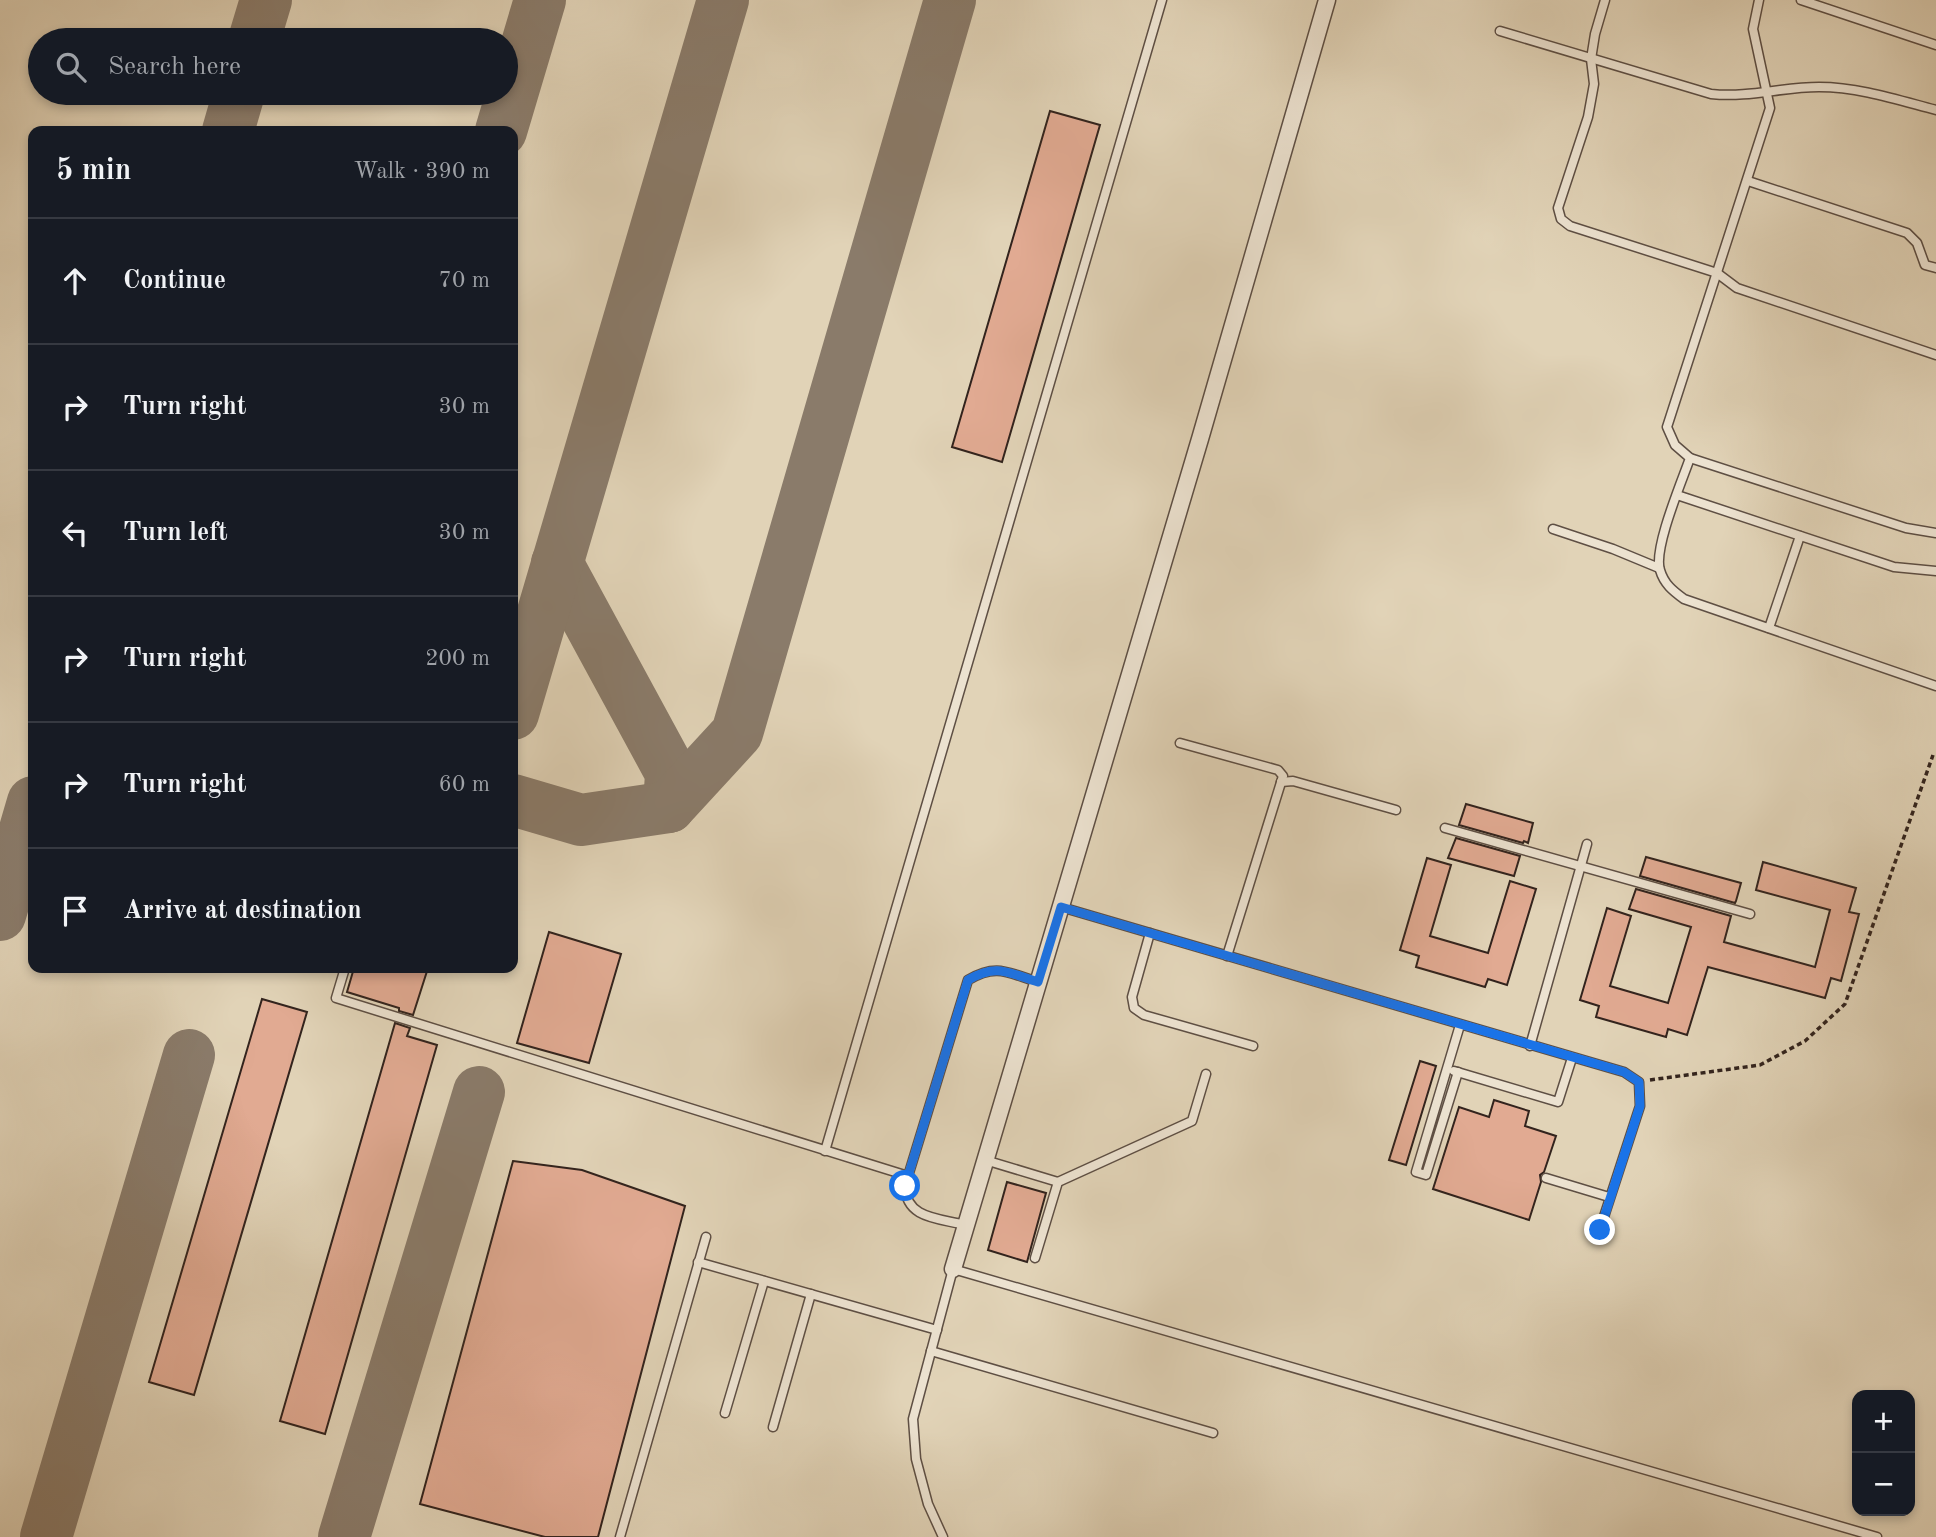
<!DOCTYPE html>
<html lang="en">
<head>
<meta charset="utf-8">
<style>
	body { margin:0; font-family:"Old Standard TT",serif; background:#20242c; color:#f1f3f6 }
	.controls { position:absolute; right:21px; bottom:21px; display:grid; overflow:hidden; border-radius:14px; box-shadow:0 4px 10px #0003 }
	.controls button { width:63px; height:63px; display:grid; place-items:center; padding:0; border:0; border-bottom:2px solid #363941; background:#171b24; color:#f1f3f6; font:35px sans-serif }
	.stop { position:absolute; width:21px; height:21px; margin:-16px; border:5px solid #1a73e8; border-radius:50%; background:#fff }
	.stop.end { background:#1a73e8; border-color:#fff; box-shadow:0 2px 7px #0008 }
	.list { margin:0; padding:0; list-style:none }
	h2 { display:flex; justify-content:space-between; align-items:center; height:91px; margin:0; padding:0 28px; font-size:30px }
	h2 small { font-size:23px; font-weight:400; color:#9ea1a6 }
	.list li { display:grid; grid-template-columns:46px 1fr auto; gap:21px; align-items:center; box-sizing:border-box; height:126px; padding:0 28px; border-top:2px solid #363941 }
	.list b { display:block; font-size:26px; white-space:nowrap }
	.list em { font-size:23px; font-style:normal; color:#9ea1a6 }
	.icon { flex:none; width:38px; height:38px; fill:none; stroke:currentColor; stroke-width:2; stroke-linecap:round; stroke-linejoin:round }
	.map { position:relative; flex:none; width:1936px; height:1537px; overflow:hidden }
	.search { position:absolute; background:#171b24; box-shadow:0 4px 10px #0003; left:28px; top:28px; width:490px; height:77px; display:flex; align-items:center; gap:18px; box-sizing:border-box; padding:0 24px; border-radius:38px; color:#9ea1a6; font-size:26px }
	.panel { position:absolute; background:#171b24; box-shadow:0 4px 10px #0003; left:28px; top:126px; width:490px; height:847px; border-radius:14px }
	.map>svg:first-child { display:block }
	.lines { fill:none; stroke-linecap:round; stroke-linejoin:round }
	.taxiway { stroke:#8a7b6a; stroke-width:52 }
	.building { fill:#e1aa92; stroke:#32231d; stroke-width:2 }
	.service-casing { stroke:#5e4f44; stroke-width:11 }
	.minor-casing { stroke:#5e4f44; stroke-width:19 }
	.path { stroke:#32231d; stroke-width:3.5; stroke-dasharray:5 3.5; stroke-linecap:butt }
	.service { stroke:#ece2d0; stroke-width:8 }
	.minor { stroke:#ece2d0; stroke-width:16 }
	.route { stroke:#1a73e8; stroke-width:9 }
</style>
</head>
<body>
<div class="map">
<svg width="1936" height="1537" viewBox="0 0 1936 1537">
	<rect width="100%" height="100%" fill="#e1d3b7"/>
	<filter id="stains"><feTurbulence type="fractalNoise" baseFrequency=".00286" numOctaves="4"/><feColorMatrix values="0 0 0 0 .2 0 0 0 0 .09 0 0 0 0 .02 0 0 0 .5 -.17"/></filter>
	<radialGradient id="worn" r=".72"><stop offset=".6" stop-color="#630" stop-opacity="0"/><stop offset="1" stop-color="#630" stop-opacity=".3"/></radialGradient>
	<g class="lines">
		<g class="taxiway">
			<path d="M254,40L266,0"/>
			<path d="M228,131L239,93"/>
			<path d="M501,131L540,0"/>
			<path d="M557,563L671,773L669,807"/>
			<path d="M513,714L723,0"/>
			<path d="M513,800L581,820L669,807L737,733L950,0"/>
			<path d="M0,915L33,802"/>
			<path d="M46,1537L189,1055"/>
			<path d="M344,1537L479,1092"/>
		</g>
	</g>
	<g class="building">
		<path d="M1050,111L1100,125L1002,462L952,447Z"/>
		<path d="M1466,804L1533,823L1528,843L1524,841L1523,843L1459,825Z"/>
		<path d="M1456,838L1520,856L1514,876L1448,858Z"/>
		<path d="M1646,857L1741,883L1736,901L1735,903L1640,876Z"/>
		<path d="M1427,858L1451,865L1430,936L1488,953L1510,881L1536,889L1507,985L1488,979L1485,987L1416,967L1419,956L1400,950Z"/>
		<path d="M1763,862L1856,888L1849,912L1859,914L1841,981L1831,978L1825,998L1708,967L1687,1035L1668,1029L1666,1037L1596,1017L1599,1006L1580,1000L1607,908L1631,916L1610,986L1668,1003L1691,927L1629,909L1636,889L1731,916L1724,942L1815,967L1830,910L1756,890Z"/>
		<path d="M549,932L621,954L589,1063L517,1043Z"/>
		<path d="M354,968H428L413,1015L399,1011V1008L347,992Z"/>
		<path d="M262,999L307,1012L194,1395L149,1382Z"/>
		<path d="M395,1023L410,1028L407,1036L437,1045L325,1434L280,1421Z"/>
		<path d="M1420,1061L1436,1066L1406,1165L1389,1160Z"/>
		<path d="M1494,1100L1529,1111L1525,1126L1556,1136L1544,1172L1540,1175L1541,1182L1529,1220L1433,1189L1459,1107L1489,1117Z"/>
		<path d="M513,1161L582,1170L685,1206L598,1537H545L420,1504Z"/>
		<path d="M1007,1182L1046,1193L1027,1262L988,1250Z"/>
	</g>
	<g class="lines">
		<g class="service-casing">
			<g id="service">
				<path d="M1605,0L1595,34L1591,59L1594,84L1588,117L1558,208L1561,219L1570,226L1717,273L1737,288L1936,355"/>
				<path d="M1759,0L1753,29L1770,108L1667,427L1675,445L1690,458C1682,481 1653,549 1660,570C1664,584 1673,591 1684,599L1936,686"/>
				<path d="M1801,0L1936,45"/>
				<path d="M1500,31L1711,94C1750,98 1781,87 1819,87C1859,87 1898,100 1936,110"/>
				<path d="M1748,181L1907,233L1917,243L1925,265L1936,268"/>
				<path d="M1690,458L1906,528L1936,533"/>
				<path d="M1677,495L1894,567L1936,571"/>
				<path d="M1553,529L1613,549L1659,568"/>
				<path d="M1769,628L1800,536"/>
				<path d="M1180,743L1278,770L1283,776L1227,956"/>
				<path d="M1281,782L1293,781L1396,810"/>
				<path d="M1445,828L1750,914"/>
				<path d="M1061,907L1624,1072L1639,1082L1640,1106L1600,1229"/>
				<path d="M1150,933L1132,997L1134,1008L1144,1015L1253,1046"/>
				<path d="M345,968L336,998L908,1176"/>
				<path d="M1530,1046L1587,844"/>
				<path d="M1454,1071L1558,1102L1572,1058"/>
				<path d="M1458,1072L1426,1175L1416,1172L1460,1025"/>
				<path d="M825,1151L1162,0"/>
				<path d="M985,1160L1058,1182"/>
				<path d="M1546,1178L1609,1197"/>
				<path d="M965,1225C938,1218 906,1219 905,1186L968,980C997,963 1008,973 1038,982"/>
				<path d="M1035,1258L1058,1182L1192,1121L1206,1074"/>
				<path d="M698,1262L937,1330"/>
				<path d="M931,1351L1213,1433"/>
				<path d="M725,1413L764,1281"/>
				<path d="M773,1427L811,1294"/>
				<path d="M620,1537L706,1237"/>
				<path d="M943,1537L928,1504L916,1459L913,1419L953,1269L1877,1537"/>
			</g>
		</g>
		<g class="minor-casing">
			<path id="minor" d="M953,1269L1200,439L1327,0"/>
		</g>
		<path class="path" d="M1650,1080L1760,1065L1805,1041L1845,1004L1933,755"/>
		<use href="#service" class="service"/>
		<use href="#minor" class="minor"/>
	</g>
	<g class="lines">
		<path class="route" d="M905,1186L968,980C997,963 1008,973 1038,982L1061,907L1624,1072L1639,1082L1640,1106L1600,1230"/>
	</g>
	<rect width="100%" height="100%" filter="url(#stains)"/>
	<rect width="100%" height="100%" fill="url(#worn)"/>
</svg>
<div class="controls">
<button>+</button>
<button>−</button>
</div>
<div class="stop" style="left:905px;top:1186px"></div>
<div class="stop end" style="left:1600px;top:1230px"></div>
<div class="search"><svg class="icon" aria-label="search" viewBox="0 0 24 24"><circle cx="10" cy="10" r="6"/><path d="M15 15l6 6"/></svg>Search here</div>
<section class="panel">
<h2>5 min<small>Walk · 390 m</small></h2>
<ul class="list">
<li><svg class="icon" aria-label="ahead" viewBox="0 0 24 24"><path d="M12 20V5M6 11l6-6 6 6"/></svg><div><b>Continue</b></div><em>70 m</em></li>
<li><svg class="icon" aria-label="right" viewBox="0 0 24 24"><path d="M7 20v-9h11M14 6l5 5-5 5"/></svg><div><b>Turn right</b></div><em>30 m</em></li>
<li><svg class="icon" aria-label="left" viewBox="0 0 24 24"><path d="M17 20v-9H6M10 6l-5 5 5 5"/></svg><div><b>Turn left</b></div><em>30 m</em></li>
<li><svg class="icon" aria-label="right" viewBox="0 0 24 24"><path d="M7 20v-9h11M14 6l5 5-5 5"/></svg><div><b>Turn right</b></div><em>200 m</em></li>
<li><svg class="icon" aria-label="right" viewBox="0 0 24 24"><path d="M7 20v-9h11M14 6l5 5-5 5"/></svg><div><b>Turn right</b></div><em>60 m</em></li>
<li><svg class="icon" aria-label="arrive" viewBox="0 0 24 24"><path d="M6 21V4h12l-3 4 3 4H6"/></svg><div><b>Arrive at destination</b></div></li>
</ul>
</section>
</div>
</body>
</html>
